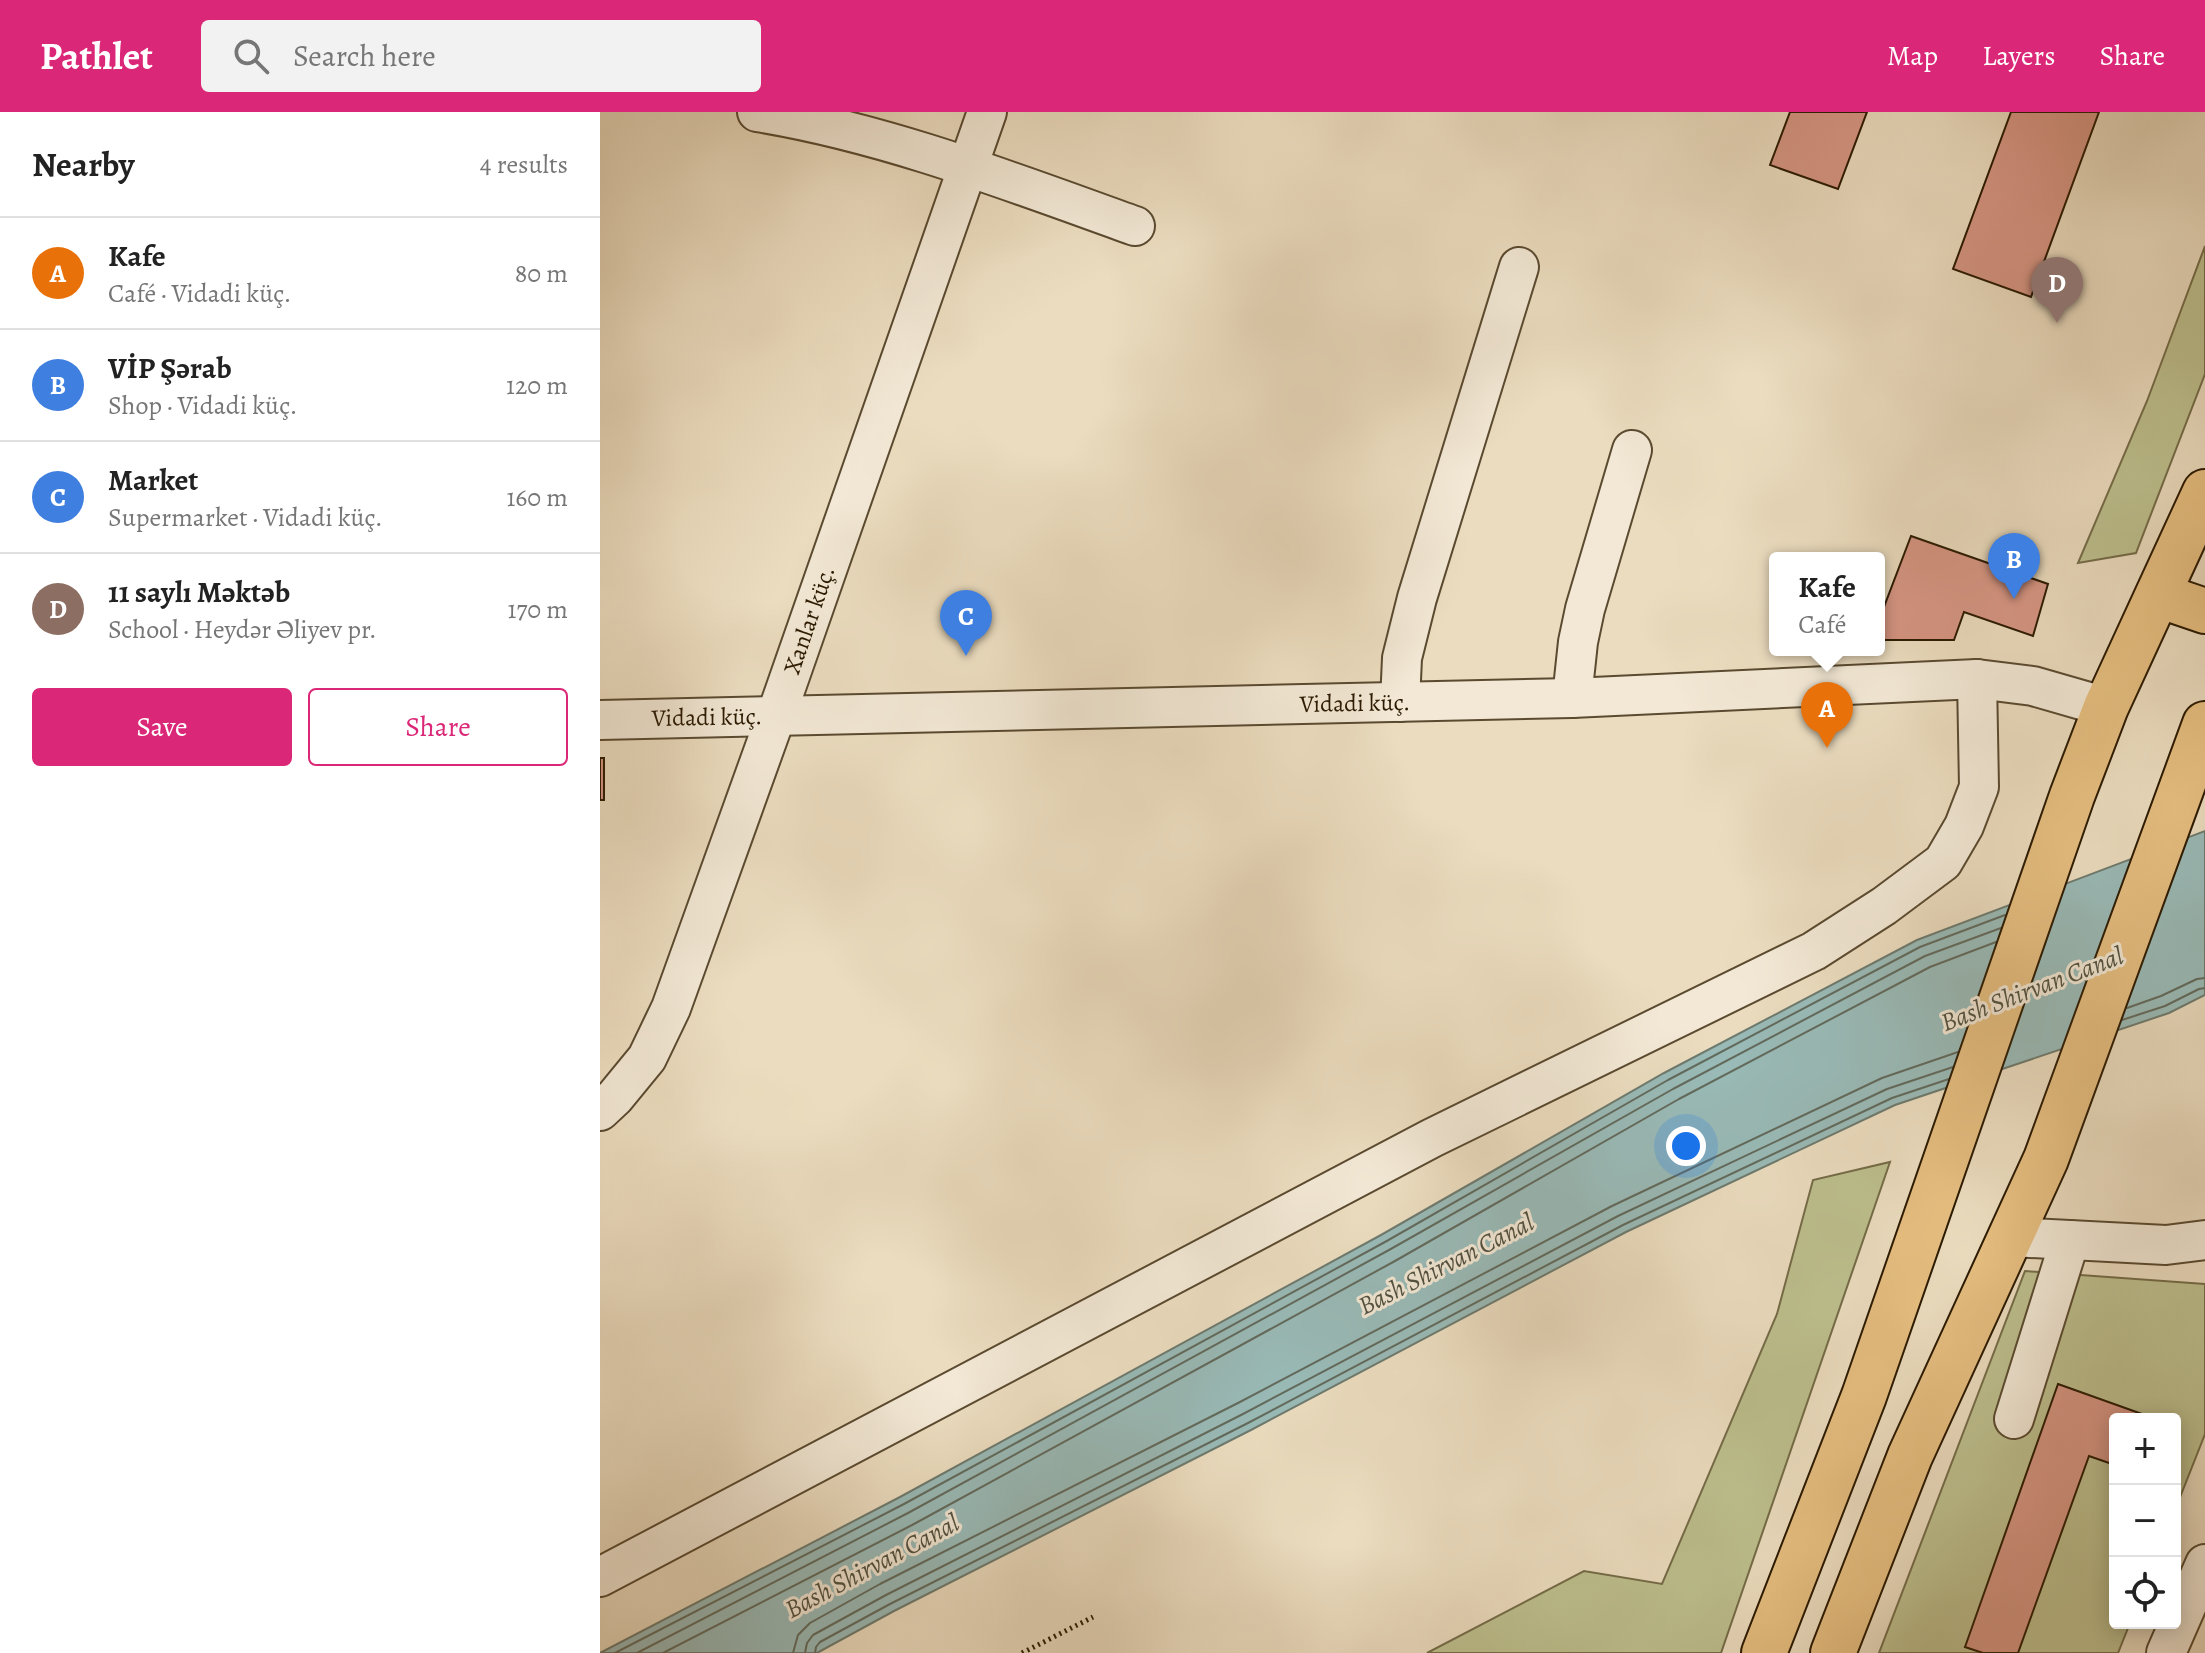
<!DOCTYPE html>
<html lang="en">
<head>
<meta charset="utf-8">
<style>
	body { margin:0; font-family:Alegreya,serif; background:#f2f2f2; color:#222 }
	.controls { position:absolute; right:24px; bottom:24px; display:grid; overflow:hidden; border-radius:8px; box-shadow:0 4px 20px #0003 }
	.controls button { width:72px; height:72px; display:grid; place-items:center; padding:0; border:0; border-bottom:2px solid #e0e0e0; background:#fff; color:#222; font:40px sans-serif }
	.you { position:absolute; left:1086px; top:1034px; width:28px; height:28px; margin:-20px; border:6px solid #fff; border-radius:50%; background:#1a73e8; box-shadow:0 0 0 12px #1a73e833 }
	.badge { display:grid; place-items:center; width:52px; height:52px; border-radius:50%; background:#db2777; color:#fff; font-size:26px; font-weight:700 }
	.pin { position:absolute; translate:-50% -66px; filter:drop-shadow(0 2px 4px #0008) }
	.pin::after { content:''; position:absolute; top:42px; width:28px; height:24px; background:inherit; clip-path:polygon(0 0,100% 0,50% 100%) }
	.popup { position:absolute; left:1169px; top:440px; width:116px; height:104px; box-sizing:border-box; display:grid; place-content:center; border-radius:8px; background:#fff; filter:drop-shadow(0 2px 6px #0005); font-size:26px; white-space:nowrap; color:#767676 }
	.popup b { font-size:30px; color:#222 }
	.popup::after { content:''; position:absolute; left:50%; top:100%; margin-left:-16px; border:16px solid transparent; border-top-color:#fff }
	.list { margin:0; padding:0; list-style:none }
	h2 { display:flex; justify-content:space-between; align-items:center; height:104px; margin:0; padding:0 32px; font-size:34px }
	h2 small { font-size:26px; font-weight:400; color:#767676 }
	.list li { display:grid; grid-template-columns:52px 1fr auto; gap:24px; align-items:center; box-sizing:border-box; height:112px; padding:0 32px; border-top:2px solid #e0e0e0 }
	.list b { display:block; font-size:30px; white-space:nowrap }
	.list p { margin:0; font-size:26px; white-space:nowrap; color:#767676 }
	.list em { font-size:26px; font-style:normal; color:#767676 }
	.actions { display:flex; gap:16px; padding:24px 32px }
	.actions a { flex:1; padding:18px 0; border:2px solid #db2777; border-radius:8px; text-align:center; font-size:28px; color:#db2777 }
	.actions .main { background:#db2777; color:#fff }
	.icon { flex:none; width:44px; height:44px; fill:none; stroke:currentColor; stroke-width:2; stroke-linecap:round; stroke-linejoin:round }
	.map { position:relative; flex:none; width:1605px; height:1541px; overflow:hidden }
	header { display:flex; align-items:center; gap:48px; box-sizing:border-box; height:112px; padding:0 40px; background:#db2777; color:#fff }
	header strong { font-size:38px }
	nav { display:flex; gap:44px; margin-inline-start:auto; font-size:28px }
	.search { width:560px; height:72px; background:#f2f2f2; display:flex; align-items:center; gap:20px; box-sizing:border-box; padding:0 28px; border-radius:8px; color:#767676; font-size:30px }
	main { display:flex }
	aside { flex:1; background:#fff }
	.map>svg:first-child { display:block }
	.green { fill:#bdbf8e; stroke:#746c48; stroke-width:2 }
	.water { fill:#99bab7; stroke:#6d7a6e; stroke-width:2 }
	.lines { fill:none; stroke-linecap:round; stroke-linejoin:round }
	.shore { stroke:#626a5c; stroke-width:2 }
	.building { fill:#d69583; stroke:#2a1901; stroke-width:2 }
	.minor-casing { stroke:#5a4a30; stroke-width:42 }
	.major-casing { stroke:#2a1901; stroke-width:48 }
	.path { stroke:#2a1901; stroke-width:5; stroke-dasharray:2 4; stroke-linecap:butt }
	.minor { stroke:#f2e8d5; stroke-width:38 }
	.major { stroke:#e6be80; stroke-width:44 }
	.labels { text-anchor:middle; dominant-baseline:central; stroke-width:6; stroke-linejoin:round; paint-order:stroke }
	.street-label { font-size:24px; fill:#2a1901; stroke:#f2e8d5 }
	.water-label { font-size:26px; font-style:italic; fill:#515141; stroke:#f2e8d5 }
</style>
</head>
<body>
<header>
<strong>Pathlet</strong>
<div class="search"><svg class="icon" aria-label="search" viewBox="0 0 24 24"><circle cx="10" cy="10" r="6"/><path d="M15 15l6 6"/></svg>Search here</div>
<nav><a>Map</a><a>Layers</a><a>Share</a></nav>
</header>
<main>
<aside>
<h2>Nearby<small>4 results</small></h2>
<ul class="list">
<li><span class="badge" style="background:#e8710a">A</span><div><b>Kafe</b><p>Café · Vidadi küç.</p></div><em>80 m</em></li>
<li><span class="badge" style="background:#3f7fe0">B</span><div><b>VİP Şərab</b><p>Shop · Vidadi küç.</p></div><em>120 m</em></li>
<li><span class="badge" style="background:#3f7fe0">C</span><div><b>Market</b><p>Supermarket · Vidadi küç.</p></div><em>160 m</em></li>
<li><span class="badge" style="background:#8d6e63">D</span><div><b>11 saylı Məktəb</b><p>School · Heydər Əliyev pr.</p></div><em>170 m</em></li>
</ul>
<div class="actions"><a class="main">Save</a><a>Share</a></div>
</aside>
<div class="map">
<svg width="1605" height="1541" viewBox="0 0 1605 1541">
	<rect width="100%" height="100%" fill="#ebdcbf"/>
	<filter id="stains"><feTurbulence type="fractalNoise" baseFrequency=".0025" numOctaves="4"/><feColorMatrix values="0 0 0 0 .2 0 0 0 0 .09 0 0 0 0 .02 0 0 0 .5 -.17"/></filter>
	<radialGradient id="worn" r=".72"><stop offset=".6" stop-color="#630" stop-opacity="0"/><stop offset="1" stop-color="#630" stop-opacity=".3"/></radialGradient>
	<g class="green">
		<path d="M1605,134V262L1536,441L1478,451L1547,289Z"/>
		<path d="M1290,1050L1121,1541H827L984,1459L1062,1472L1177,1202L1213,1068Z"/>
		<path d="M1425,1159L1605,1172V1322L1575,1398V1307H1515V1511H1530L1518,1541H1279Z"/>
	</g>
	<path class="water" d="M1605,719V883L1569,901L1295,993L1026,1120L651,1318L294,1499L217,1541H0L300,1385L781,1123L1064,961L1317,828Z"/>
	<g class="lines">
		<g class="shore">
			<path d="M1527,896L1561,884L1597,867L1605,866"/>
			<path d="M1522,908L1565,894L1599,877L1605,876"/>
			<path d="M15,1541L304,1392L785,1130L1068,968L1320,835L1405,803"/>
			<path d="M37,1541L308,1401L789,1138L1073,977L1325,844L1401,816"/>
			<path d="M63,1541L314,1412L795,1149L1079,987L1330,855L1396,830"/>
			<path d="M193,1541L198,1523L210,1511L280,1472L638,1291L1012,1094L1282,966L1358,940"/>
			<path d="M205,1541L207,1531L213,1523L286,1483L643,1302L1018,1104L1287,977L1353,955"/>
			<path d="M215,1541L216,1535L220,1530L290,1492L648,1311L1023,1113L1292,986L1349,967"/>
		</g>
	</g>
	<g class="building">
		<path d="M1190,0H1267L1238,77L1170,53Z"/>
		<path d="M1411,0H1499L1431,185L1353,157Z"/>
		<path d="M1311,424L1448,472L1433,524L1364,500L1354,528H1279V508Z"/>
		<rect x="0" y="646" width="4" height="42"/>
		<path d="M1458,1272L1556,1307H1515V1353L1489,1344L1418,1541H1383L1365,1535Z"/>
	</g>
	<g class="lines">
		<g class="minor-casing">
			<g id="minor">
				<path d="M157,0C286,21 412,70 535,114"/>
				<path d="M972,586L978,530L985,497L1032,338"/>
				<path d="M800,590L802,546L817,486L919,155"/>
				<path d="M0,608L972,586L1377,567L1433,574L1506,595"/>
				<path d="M0,999L15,985L47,946L71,896L176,604L387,0"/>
				<path d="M1412,1125L1566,1133L1605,1128"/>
				<path d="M1414,1307L1470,1128"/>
				<path d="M0,1465L832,1026L1214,839L1284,794L1343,750L1364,714L1379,675L1377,567"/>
				<path d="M1566,1541L1605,1452"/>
			</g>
		</g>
		<g class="major-casing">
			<g id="major">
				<path d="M1558,483L1605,499"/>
				<path d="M1164,1541L1264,1284L1472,684L1506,595L1605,380"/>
				<path d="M1233,1541L1310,1344L1446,1047L1605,612"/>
			</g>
		</g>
		<path class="path" d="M422,1541L493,1505"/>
		<use href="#minor" class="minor"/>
		<use href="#major" class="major"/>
	</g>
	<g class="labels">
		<g class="street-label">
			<text transform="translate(209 508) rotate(-71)">Xanlar küç.</text>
			<text transform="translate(755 591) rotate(-1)">Vidadi küç.</text>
			<text transform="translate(107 605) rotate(-1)">Vidadi küç.</text>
		</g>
		<g class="water-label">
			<text transform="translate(1432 877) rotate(-21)">Bash Shirvan Canal</text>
			<text transform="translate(846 1152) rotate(-27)">Bash Shirvan Canal</text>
			<text transform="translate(272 1454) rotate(-28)">Bash Shirvan Canal</text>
		</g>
	</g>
	<rect width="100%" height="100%" filter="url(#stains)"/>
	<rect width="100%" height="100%" fill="url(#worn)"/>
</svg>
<div class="controls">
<button>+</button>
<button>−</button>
<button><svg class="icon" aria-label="locate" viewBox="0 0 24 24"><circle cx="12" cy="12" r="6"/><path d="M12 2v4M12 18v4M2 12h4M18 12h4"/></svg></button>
</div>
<div class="you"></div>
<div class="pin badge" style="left:1227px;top:636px;background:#e8710a">A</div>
<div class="popup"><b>Kafe</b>Café</div>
<div class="pin badge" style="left:1414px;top:487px;background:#3f7fe0">B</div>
<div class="pin badge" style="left:366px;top:544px;background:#3f7fe0">C</div>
<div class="pin badge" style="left:1457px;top:211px;background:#8d6e63">D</div>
</div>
</main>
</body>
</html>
